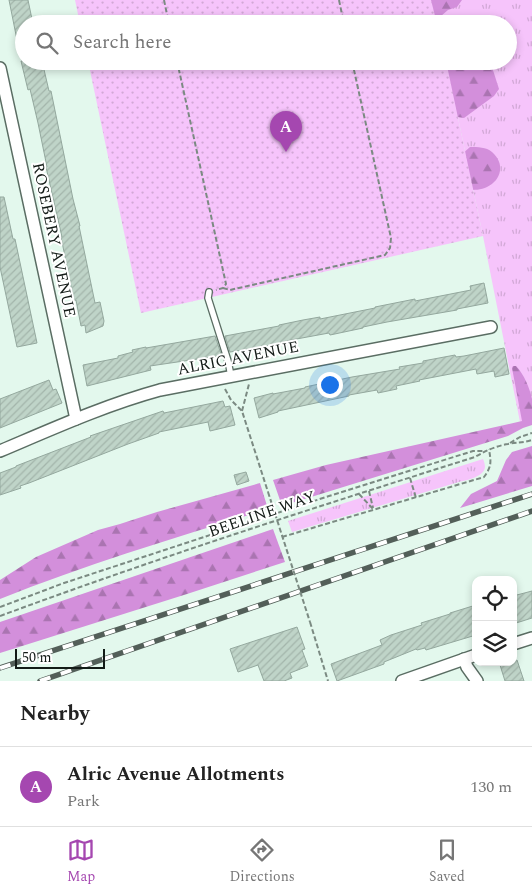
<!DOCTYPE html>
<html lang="en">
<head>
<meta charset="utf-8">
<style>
	body { margin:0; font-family:Spectral,serif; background:#f2f2f2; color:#222 }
	.controls { position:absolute; right:15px; bottom:15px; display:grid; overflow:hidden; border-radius:10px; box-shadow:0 2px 8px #0003 }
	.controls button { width:45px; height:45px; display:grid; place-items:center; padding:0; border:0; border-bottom:1px solid #e0e0e0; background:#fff; color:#222; font:25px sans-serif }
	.scale { position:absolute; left:15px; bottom:12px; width:90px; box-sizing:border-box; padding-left:5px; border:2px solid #131b17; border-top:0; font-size:14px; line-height:18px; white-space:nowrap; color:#131b17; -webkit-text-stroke:4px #fff; paint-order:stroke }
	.you { position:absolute; left:329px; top:384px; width:18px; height:18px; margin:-12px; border:4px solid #fff; border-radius:50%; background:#1a73e8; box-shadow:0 0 0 8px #1a73e833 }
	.badge { display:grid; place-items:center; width:32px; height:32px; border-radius:50%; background:#a547b0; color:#fff; font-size:16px; font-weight:700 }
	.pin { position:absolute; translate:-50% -41px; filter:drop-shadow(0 1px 2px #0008) }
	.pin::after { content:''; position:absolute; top:26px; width:18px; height:15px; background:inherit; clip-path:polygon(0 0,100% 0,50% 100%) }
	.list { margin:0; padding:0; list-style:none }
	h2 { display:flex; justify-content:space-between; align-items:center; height:65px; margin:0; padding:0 20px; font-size:21px }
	h2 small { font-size:16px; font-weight:400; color:#767676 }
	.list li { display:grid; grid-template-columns:32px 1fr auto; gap:15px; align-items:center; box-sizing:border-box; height:80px; padding:0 20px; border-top:1px solid #e0e0e0 }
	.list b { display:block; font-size:19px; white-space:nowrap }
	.list p { margin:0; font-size:16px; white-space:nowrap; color:#767676 }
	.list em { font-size:16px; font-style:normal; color:#767676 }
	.icon { flex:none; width:28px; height:28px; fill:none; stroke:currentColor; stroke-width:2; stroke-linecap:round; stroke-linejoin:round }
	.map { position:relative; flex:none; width:532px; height:681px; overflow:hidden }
	.search { position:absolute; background:#fff; box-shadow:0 2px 8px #0003; left:15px; right:15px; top:15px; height:55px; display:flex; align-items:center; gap:12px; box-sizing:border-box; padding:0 18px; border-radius:28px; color:#767676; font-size:19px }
	.sheet { height:145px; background:#fff }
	nav { display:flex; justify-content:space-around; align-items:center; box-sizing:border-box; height:70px; border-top:1px solid #e0e0e0; background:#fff; font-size:14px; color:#767676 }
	nav a { display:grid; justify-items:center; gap:2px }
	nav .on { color:#a547b0 }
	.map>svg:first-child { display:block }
	.grass { fill:url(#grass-tufts) }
	.forest { fill:url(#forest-firs) }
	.garden { fill:url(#garden-dots) }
	.building { fill:url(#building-hatch); stroke:#94a89e }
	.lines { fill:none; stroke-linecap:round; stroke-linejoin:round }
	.service-casing { stroke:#5a6d63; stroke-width:8 }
	.minor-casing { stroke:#5a6d63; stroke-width:14 }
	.path { stroke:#7b8a82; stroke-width:2; stroke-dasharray:5 2.5; stroke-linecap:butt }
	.service { stroke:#fff; stroke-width:5.5 }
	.minor { stroke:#fff; stroke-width:11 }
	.rail-casing { stroke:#535f59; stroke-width:5.5 }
	.rail { stroke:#fff; stroke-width:4; stroke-dasharray:11; stroke-linecap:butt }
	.path-bridge { stroke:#7b8a82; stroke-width:2; stroke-dasharray:5 2.5; stroke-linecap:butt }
	.labels { text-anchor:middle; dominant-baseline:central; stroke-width:4; stroke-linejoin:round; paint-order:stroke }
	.street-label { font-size:16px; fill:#131b17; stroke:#fff }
</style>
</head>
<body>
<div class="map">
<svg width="532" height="681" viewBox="0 0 532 681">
	<defs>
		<pattern id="grass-tufts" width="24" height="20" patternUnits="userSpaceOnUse" patternTransform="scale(1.25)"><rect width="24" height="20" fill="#f6c4fb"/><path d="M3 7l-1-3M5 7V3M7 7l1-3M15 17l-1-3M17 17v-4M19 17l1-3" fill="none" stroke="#d2a8d6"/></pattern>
		<pattern id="forest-firs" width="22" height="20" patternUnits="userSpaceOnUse" patternTransform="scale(1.25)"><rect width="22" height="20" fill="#d38fdb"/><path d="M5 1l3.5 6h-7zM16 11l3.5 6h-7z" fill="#aa74b1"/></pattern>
		<pattern id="garden-dots" width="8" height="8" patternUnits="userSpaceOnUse" patternTransform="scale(1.25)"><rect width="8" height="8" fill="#f6c4fb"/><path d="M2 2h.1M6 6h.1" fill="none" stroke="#d2a8d6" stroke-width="1.8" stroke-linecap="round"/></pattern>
		<pattern id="building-hatch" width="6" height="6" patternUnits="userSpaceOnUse" patternTransform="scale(1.25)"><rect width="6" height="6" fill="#bfd4c8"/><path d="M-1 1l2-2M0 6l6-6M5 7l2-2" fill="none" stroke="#a3b5ab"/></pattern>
	</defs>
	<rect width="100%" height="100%" fill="#e3f8ed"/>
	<g class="grass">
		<path d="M431,0H532V418L520,422L483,236L446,61H508V24H437Z"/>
		<path d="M483,459C484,461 485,465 485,467C484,477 467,480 459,482L292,532L288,521Z"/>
	</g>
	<g class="forest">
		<path d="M421,0H462L457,7L448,10L441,16L431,21Z"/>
		<path d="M442,61H473L492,67L499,89L494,96L464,118L451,116Z"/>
		<path d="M470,147C478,147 486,147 492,152C505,163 502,180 487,187C481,190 474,190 468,190L461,155Z"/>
		<path d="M513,366H516C524,374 530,389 532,399C532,407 532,417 532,425L523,428L508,436L282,506L273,480L326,465L522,421L512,368Z"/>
		<path d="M532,446V486L460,508L471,494L497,481L506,460L512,452Z"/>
		<path d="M260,483L268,509C178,537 87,564 0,599V580L36,557L98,530L120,524L157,512Z"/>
		<path d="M273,529L285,562L187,594L0,653V622Z"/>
	</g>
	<g class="garden">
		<path d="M75,0H431L437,24H80Z"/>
		<path d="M88,61H446L483,236L141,313Z"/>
	</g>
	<g class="building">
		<path d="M9,0H28L33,24H24V54L20,55Z"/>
		<path d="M21,61H42L49,91H51L73,199L80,226H79L95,303L100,302L104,321L103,326L86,333L85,325L81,326L76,300L74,301L61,237H62L46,167H47L38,123L30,89L28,90Z"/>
		<path d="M0,197H4L13,239H15L37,343L17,347L0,267Z"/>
		<path d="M484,283L488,303L457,309V310L387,322L363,327V328L330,335L329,333L291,340L267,346L230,352L225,336L279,326V325L303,320L320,317V319L375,308V307L415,299V301L471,290L470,286Z"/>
		<path d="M215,336L221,354L218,355V356L150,366L151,370L87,386L83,365L118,358V356L133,352L132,350L146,347V348Z"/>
		<path d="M504,348L509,374L495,377L494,371L477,374L476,369L419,380L420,381L396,386L397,389L378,393L377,390L349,395V396L278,411V412L259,418L254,398L273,393V394L305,388V387L352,377L400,369L399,367L423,363V361L455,355L456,357L464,356Z"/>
		<path d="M49,380L53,390L56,389L62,403L0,428V399Z"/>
		<path d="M223,401L225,407L230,406L235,425L210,431L208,422L159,432V433L128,444L29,483L20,486L21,488L0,495V473L16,467V466L91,437L90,436L163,411L164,413Z"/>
		<path d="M246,472L249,481L237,485L234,475Z"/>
		<path d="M532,591V618L513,624V596Z"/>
		<path d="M476,605V635L426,650L425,648L417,650L416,649L384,662V664L337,681L331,664L382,645L380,640L391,635L422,625L421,623L450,614V613Z"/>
		<path d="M297,627L305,649L302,650L308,666L290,673L292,678L284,681H264L258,665L238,672L230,649Z"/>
		<path d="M517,660L524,681H505L500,665L513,662V661Z"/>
	</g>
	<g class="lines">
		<g class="service-casing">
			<path id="service" d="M209,292L208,298L228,361L231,376"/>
		</g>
		<g class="minor-casing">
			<g id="minor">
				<path d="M0,68L76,419"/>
				<path d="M0,451C52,429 105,405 160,390L491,327"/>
				<path d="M513,644L532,638"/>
				<path d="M464,659L467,667L477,681"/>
				<path d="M402,681L476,655"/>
			</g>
		</g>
		<g class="path">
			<path d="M164,0L169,24"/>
			<path d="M339,0L344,24"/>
			<path d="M177,61L226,284L223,288L216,290"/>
			<path d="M223,288L230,290L385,255L390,248L391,238L352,61"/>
			<path d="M225,389L231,400L242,411L268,492"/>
			<path d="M242,411L249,384"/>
			<path d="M510,443L520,437L532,433"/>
			<path d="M410,478L416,498"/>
			<path d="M369,491L373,508"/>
			<path d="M359,494L374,510"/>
			<path d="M282,537L484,477C492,466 491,462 489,449"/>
			<path d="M0,607L64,583L329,496L473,451H484"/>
			<path d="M0,616C157,558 316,507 475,457C485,451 496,446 508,444C517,442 523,443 532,440"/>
			<path d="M310,622L328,681"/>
		</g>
		<use href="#service" class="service"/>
		<use href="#minor" class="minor"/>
		<g class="rail-casing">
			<g id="rail">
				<path d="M0,668L532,494"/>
				<path d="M40,681L532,511"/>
			</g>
		</g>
		<use href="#rail" class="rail"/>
		<path class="path-bridge" d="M268,492L310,622"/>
	</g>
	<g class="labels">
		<g class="street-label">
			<text transform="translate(54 240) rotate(78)">ROSEBERY AVENUE</text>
			<text transform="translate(238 358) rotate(-11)">ALRIC AVENUE</text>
			<text transform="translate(262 514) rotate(-19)">BEELINE WAY</text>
		</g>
	</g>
</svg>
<div class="controls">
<button><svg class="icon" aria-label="locate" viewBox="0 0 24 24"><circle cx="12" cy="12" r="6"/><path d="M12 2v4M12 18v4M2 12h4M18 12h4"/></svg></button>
<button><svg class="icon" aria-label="layers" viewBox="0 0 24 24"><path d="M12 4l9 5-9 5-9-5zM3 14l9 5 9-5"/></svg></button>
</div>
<div class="scale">50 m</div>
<div class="you"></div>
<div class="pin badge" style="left:286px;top:152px">A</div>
<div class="search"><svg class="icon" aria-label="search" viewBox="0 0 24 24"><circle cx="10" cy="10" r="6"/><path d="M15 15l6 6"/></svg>Search here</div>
</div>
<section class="sheet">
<h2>Nearby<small></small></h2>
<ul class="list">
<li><span class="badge">A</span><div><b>Alric Avenue Allotments</b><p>Park</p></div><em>130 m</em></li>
</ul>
</section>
<nav>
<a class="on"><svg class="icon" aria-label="map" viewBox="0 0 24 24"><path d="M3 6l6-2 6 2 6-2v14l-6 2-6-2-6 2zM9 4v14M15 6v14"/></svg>Map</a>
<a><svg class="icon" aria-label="directions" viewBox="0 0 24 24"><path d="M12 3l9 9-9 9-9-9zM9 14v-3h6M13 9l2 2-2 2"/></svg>Directions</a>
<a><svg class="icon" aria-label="saved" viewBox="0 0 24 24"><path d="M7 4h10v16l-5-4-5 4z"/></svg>Saved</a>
</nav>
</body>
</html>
